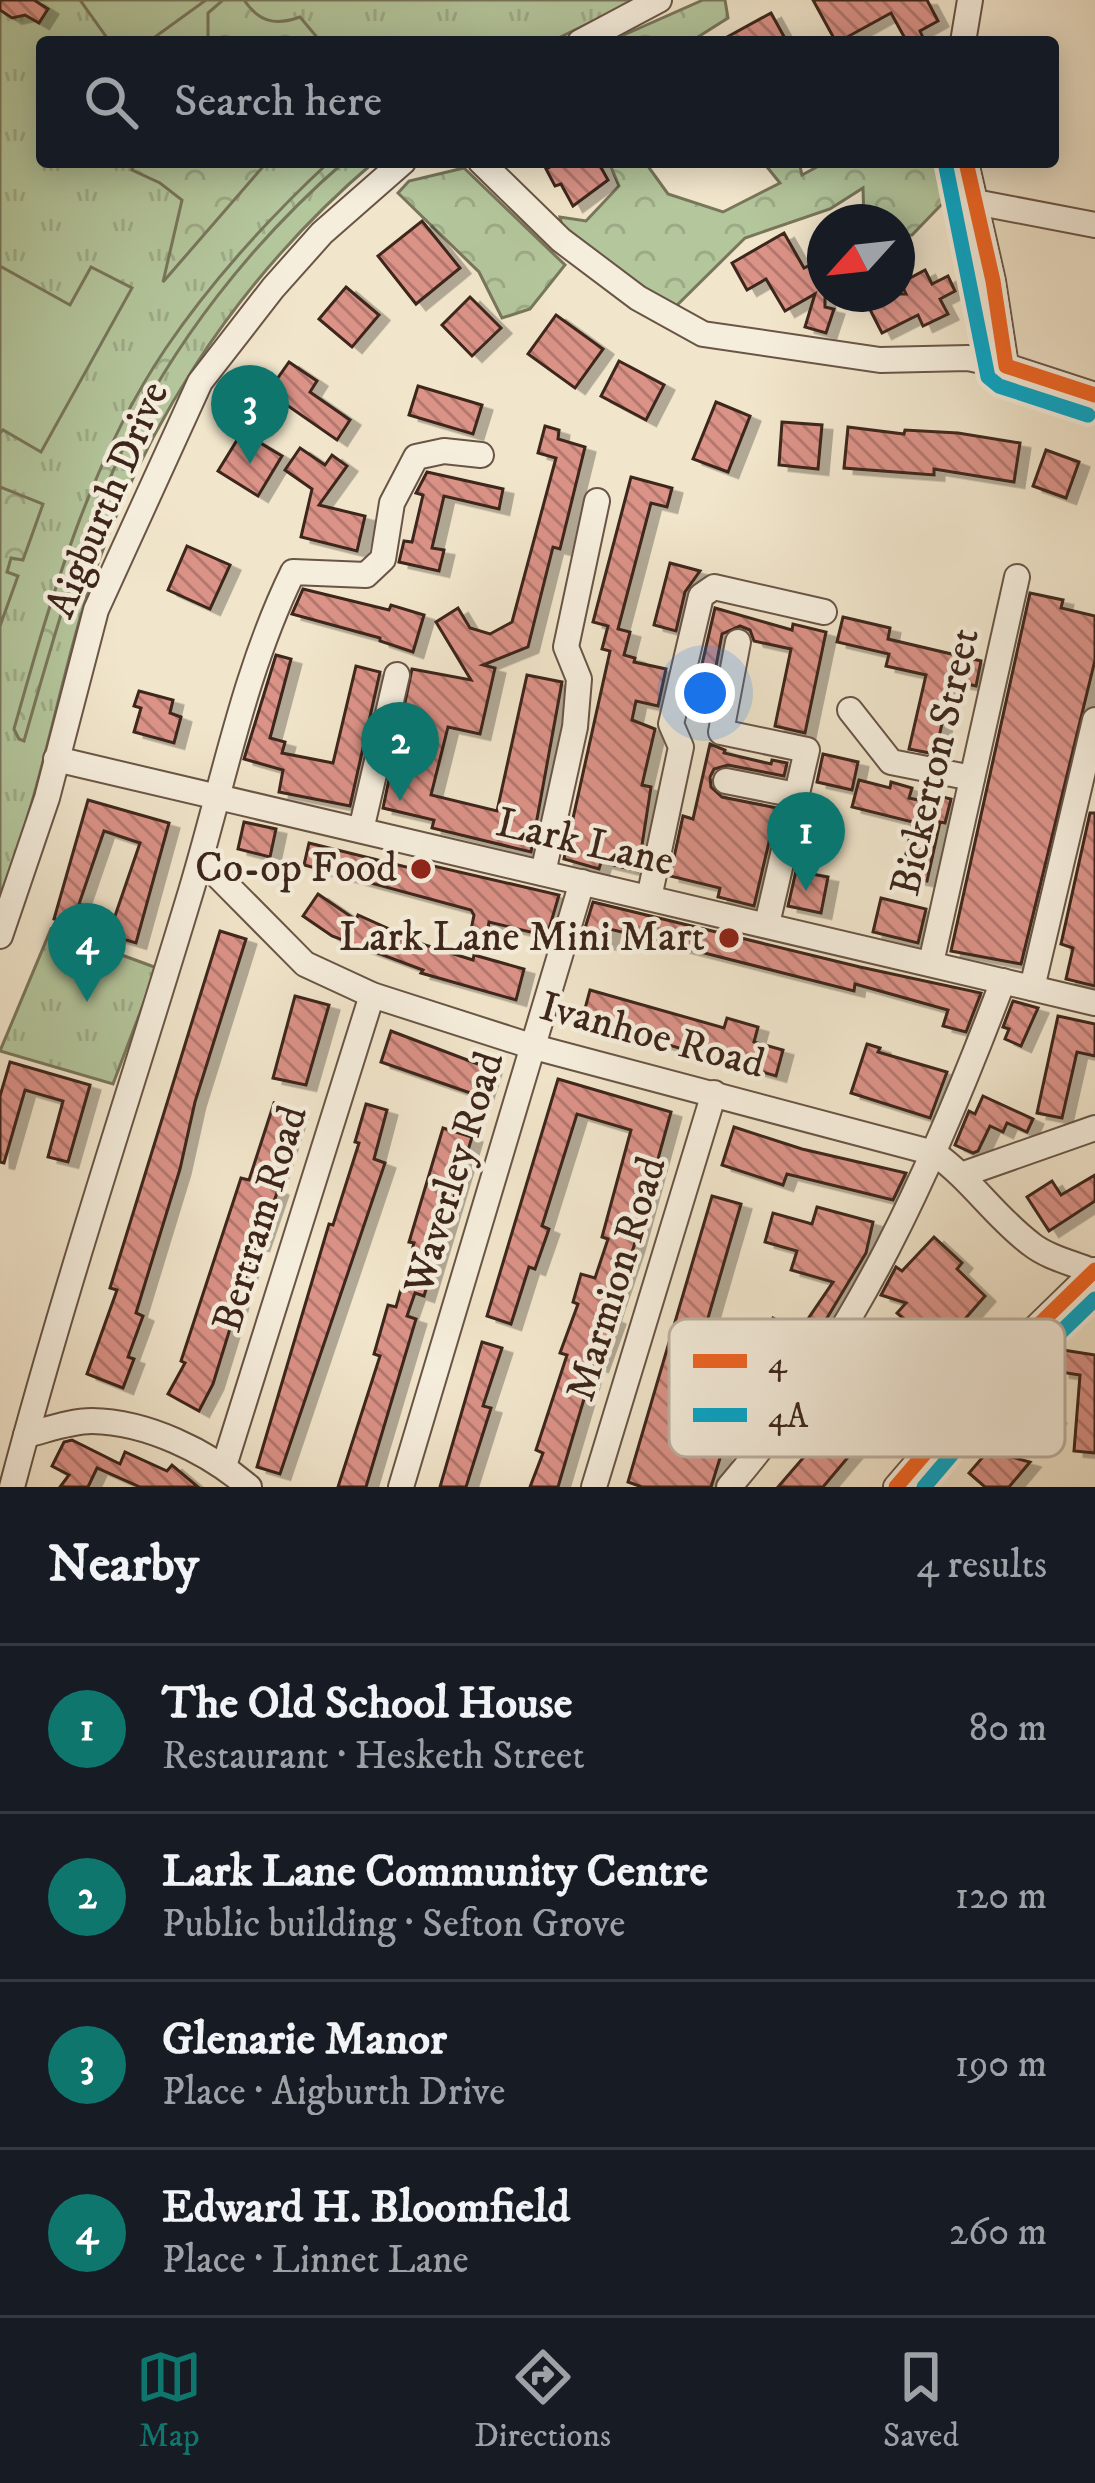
<!DOCTYPE html>
<html lang="en">
<head>
<meta charset="utf-8">
<style>
	body { margin:0; font-family:"IM FELL DW Pica",serif; background:#20242c; color:#f1f3f6 }
	.compass { position:absolute; left:807px; top:204px; width:108px; height:108px; border-radius:50%; background:#171b24; box-shadow:0 6px 30px #0003; rotate:243deg }
	.you { position:absolute; left:705px; top:693px; width:42px; height:42px; margin:-30px; border:9px solid #fff; border-radius:50%; background:#1a73e8; box-shadow:0 0 0 18px #1a73e833 }
	.badge { display:grid; place-items:center; width:78px; height:78px; border-radius:50%; background:#0f766e; color:#fff; font-size:39px; font-weight:700 }
	.pin { position:absolute; translate:-50% -99px; filter:drop-shadow(0 3px 6px #0008) }
	.pin::after { content:''; position:absolute; top:63px; width:42px; height:36px; background:inherit; clip-path:polygon(0 0,100% 0,50% 100%) }
	.list { margin:0; padding:0; list-style:none }
	h2 { display:flex; justify-content:space-between; align-items:center; height:156px; margin:0; padding:0 48px; font-size:51px }
	h2 small { font-size:39px; font-weight:400; color:#9ea1a6 }
	.list li { display:grid; grid-template-columns:78px 1fr auto; gap:36px; align-items:center; box-sizing:border-box; height:168px; padding:0 48px; border-top:3px solid #363941 }
	.list b { display:block; font-size:45px; white-space:nowrap }
	.list p { margin:0; font-size:39px; white-space:nowrap; color:#9ea1a6 }
	.list em { font-size:39px; font-style:normal; color:#9ea1a6 }
	.icon { flex:none; width:66px; height:66px; fill:none; stroke:currentColor; stroke-width:2; stroke-linecap:round; stroke-linejoin:round }
	.map { position:relative; flex:none; width:1095px; height:1487px; overflow:hidden }
	.search { position:absolute; background:#171b24; box-shadow:0 6px 30px #0003; left:36px; right:36px; top:36px; height:132px; display:flex; align-items:center; gap:30px; box-sizing:border-box; padding:0 42px; border-radius:12px; color:#9ea1a6; font-size:45px }
	.sheet { height:828px; background:#171b24 }
	nav { display:flex; justify-content:space-around; align-items:center; box-sizing:border-box; height:168px; border-top:3px solid #363941; background:#171b24; font-size:33px; color:#9ea1a6 }
	nav a { display:grid; justify-items:center; gap:6px }
	nav .on { color:#0f766e }
	.map>svg:first-child { display:block }
	.grass { fill:url(#grass-tufts); stroke:#78765b; stroke-width:3 }
	.forest { fill:url(#forest-crowns); stroke:#78765b; stroke-width:3 }
	.pitch { fill:#b4c69c; stroke:#78765b; stroke-width:3 }
	.building { fill:url(#building-back-hatch); stroke:#3c251a; stroke-width:3; fill-rule:evenodd; filter:url(#shadow) }
	.lines { fill:none; stroke-linecap:round; stroke-linejoin:round }
	.minor-casing { stroke:#695546; stroke-width:28 }
	.minor { stroke:#f6eedd; stroke-width:24 }
	.bus-1-casing { stroke:#f6eedd; stroke-width:24 }
	.bus-2-casing { stroke:#f6eedd; stroke-width:24 }
	.bus-1 { stroke:#f26522; stroke-width:15 }
	.bus-2 { stroke:#00a9ce; stroke-width:15 }
	.poi-dot { fill:#8f2418; stroke:#f6eedd; stroke-width:4.5 }
	.labels { text-anchor:middle; dominant-baseline:central; stroke-width:9; stroke-linejoin:round; paint-order:stroke }
	.street-label { font-size:42px; fill:#3c251a; stroke:#f6eedd }
	.poi-label { font-size:42px; fill:#3c251a; stroke:#f6eedd; text-anchor:end }
	.key { fill:#f6eedd; stroke:#beb2a2; stroke-width:3 }
	.key-label { font-size:33px; fill:#3c251a }
</style>
</head>
<body>
<div class="map">
<svg width="1095" height="1487" viewBox="0 0 1095 1487">
	<defs>
		<pattern id="grass-tufts" width="24" height="20" patternUnits="userSpaceOnUse" patternTransform="scale(3)"><rect width="24" height="20" fill="#b4c69c"/><path d="M3 7l-1-3M5 7V3M7 7l1-3M15 17l-1-3M17 17v-4M19 17l1-3" fill="none" stroke="#9caa86"/></pattern>
		<pattern id="forest-crowns" width="20" height="18" patternUnits="userSpaceOnUse" patternTransform="scale(3)"><rect width="20" height="18" fill="#b4c69c"/><path d="M2 6a3 3 0 1 1 6 0M12 15a3 3 0 1 1 6 0" fill="none" stroke="#9caa86"/></pattern>
		<pattern id="building-back-hatch" width="6" height="6" patternUnits="userSpaceOnUse" patternTransform="scale(3)"><rect width="6" height="6" fill="#db9287"/><path d="M-1 5l2 2M0 0l6 6M5-1l2 2" fill="none" stroke="#b3776e"/></pattern>
		<filter id="shadow"><feDropShadow dx="10" dy="5.5" stdDeviation="0" flood-color="#0004"/></filter>
	</defs>
	<rect width="100%" height="100%" fill="#f1e5cb"/>
	<filter id="stains"><feTurbulence type="fractalNoise" baseFrequency=".00167" numOctaves="4"/><feColorMatrix values="0 0 0 0 .2 0 0 0 0 .09 0 0 0 0 .02 0 0 0 .5 -.17"/></filter>
	<radialGradient id="worn" r=".72"><stop offset=".6" stop-color="#630" stop-opacity="0"/><stop offset="1" stop-color="#630" stop-opacity=".3"/></radialGradient>
	<g class="grass">
		<path d="M0,0H637L550,42H42V162H374C233,282 134,437 81,615C54,708 37,806 0,896Z"/>
		<path d="M51,929L157,968L113,1084L0,1051Z"/>
	</g>
	<g class="forest">
		<path d="M223,0H244C259,22 275,26 300,17L321,42H208V13Z"/>
		<path d="M703,0H725L728,18L690,42H608Z"/>
		<path d="M135,162H267L163,282L182,200L160,183L132,170Z"/>
		<path d="M329,162H344C253,241 172,343 121,453C79,545 52,643 24,741L19,739L14,729C51,598 89,462 166,348C213,279 269,218 329,162Z"/>
		<path d="M609,162H645L668,194L723,212L780,183L763,162H799L802,175L826,162H963L969,176L912,235L897,236V222H864L863,188L830,209L745,238L668,314L566,244L560,217L586,221L619,186Z"/>
		<path d="M464,168L565,265L530,309L502,318L479,272L398,193L409,181Z"/>
		<path d="M0,487L43,504L23,560L11,558L7,572L18,576L0,626Z"/>
	</g>
	<g class="pitch">
		<path d="M80,0H206L148,42H110Z"/>
		<path d="M0,266L70,305L91,267L132,288L41,452L3,430L0,433Z"/>
	</g>
	<g class="building">
		<path d="M0,0H34L48,9L39,23L25,15L12,18L0,10Z"/>
		<path d="M813,0H927L938,21L920,31L925,42H907L891,13L849,36L852,42H836Z"/>
		<path d="M771,13L787,42H718Z"/>
		<path d="M547,162H598L608,180L573,206L561,184L555,186L546,169L550,167Z"/>
		<path d="M422,221L460,268L416,304L378,256Z"/>
		<path d="M784,233L804,268L814,263L821,275L825,274V307L834,309L826,333L805,327L815,294L785,311L766,279L747,290L732,263Z"/>
		<path d="M925,270L932,284L948,276L955,291L940,299L948,314L923,326L918,315L882,333L862,294H906L901,283Z"/>
		<path d="M346,287L379,315L352,347L319,319Z"/>
		<path d="M470,297L501,328L472,356L442,325Z"/>
		<path d="M556,315L603,349L575,388L528,354Z"/>
		<path d="M619,361L664,385L646,420L601,396Z"/>
		<path d="M289,362L317,381L310,392L350,420L337,440L268,392Z"/>
		<path d="M418,386L482,405L473,434L409,415Z"/>
		<path d="M716,402L750,416L728,472L693,459Z"/>
		<path d="M782,422L822,425L818,469L779,465Z"/>
		<path d="M545,426L559,430L558,439L585,447L560,549L553,547L528,647L483,665L495,668L480,734L448,727L431,795L497,811L527,675L562,682L531,852L432,828L434,820L383,808L412,669L471,680L436,622L458,608L470,628L490,634L512,622L556,458L538,453Z"/>
		<path d="M848,427L904,434L905,430L958,433L1020,443L1014,482L934,469V475L844,468Z"/>
		<path d="M242,432L282,456L258,496L218,471Z"/>
		<path d="M300,448L325,465L332,455L347,466L319,505L365,516L357,551L301,537L312,489L285,470Z"/>
		<path d="M1046,450L1079,462L1066,498L1033,486Z"/>
		<path d="M427,472L503,489L499,509L444,496L432,548L444,550L439,571L399,562L404,541L412,542L423,495L416,493Z"/>
		<path d="M631,477L672,488L667,507L651,503L618,629L630,632L624,655L635,658L634,662L666,669L658,706L636,701L632,720L655,729L642,785L651,787L638,871L601,862L599,869L564,859L610,651L602,649L608,626L593,622Z"/>
		<path d="M187,546L230,565L210,609L168,590Z"/>
		<path d="M670,563L700,571L685,592L676,631L654,625Z"/>
		<path d="M303,589L389,610L391,605L424,615L413,652L380,641V638L292,614Z"/>
		<path d="M1030,593L1063,600L1061,608L1095,616V660L1021,964L951,951Z"/>
		<path d="M715,608L792,630L793,624L826,632L805,733L775,726L791,649L754,641L750,630L740,626L722,634L707,715L691,712Z"/>
		<path d="M843,617L890,628L888,639L981,661L976,686L952,681L935,754L909,749L926,675L886,666L889,654L837,642Z"/>
		<path d="M276,655L291,659L270,738L285,742L282,753L333,763L356,666L380,672L350,806L279,792L283,770L244,759Z"/>
		<path d="M139,691L173,700L170,713L181,717L174,743L134,732L141,708L134,706Z"/>
		<path d="M710,744L725,750L724,753L771,764L772,760L787,763L784,776L728,765L714,769L710,777L711,787L722,797L777,808L754,906L718,897L720,888L670,876L683,816L693,819Z"/>
		<path d="M823,754L858,762L852,790L817,782Z"/>
		<path d="M859,780L890,788L891,782L912,788L909,798L937,804L939,796L951,799L945,823L940,822L927,881L901,876L913,822L852,807Z"/>
		<path d="M88,800L169,823L136,943L54,919ZM104,831L140,843L115,916L79,904Z"/>
		<path d="M1090,813H1095V986L1066,979L1073,948L1061,944Z"/>
		<path d="M244,822L276,829L270,857L238,849Z"/>
		<path d="M309,843L410,868L412,861L559,895L547,936L489,922L487,934L471,930L474,915L471,910L304,865Z"/>
		<path d="M796,871L828,877L821,913L788,906Z"/>
		<path d="M318,894L356,920L358,915L425,945L473,960L474,955L524,969L516,1000L421,973L423,970L332,936L303,916Z"/>
		<path d="M881,898L926,909L918,943L873,932Z"/>
		<path d="M593,902L860,967L981,993L966,1032L943,1026L948,1010L855,984L854,991L610,929L607,944L582,938Z"/>
		<path d="M220,931L246,939L195,1102L180,1169L136,1313L143,1316L128,1357L134,1359L123,1388L87,1374L117,1290L110,1288Z"/>
		<path d="M590,990L724,1028L727,1018L758,1027L754,1042L783,1050L776,1076L582,1020Z"/>
		<path d="M295,996L329,1005L306,1085L273,1078Z"/>
		<path d="M1013,1001L1038,1008L1021,1046L1005,1039L1009,1029L1003,1027Z"/>
		<path d="M1058,1016L1095,1024V1056L1077,1052L1062,1118L1037,1113Z"/>
		<path d="M391,1031L491,1069L482,1097L381,1062Z"/>
		<path d="M867,1044L880,1048L878,1052L947,1072L930,1118L851,1093Z"/>
		<path d="M10,1062L90,1085L68,1162L48,1157L63,1101L25,1090L4,1163L0,1162V1096Z"/>
		<path d="M558,1079L671,1112L634,1246L610,1317L615,1319L598,1366L594,1365L558,1487H530L543,1453L536,1450L567,1355L560,1353L578,1304L573,1302L581,1274L595,1278L608,1239L602,1237L631,1130L577,1114L542,1226L549,1229L535,1269L529,1267L511,1324L487,1316Z"/>
		<path d="M983,1096L1033,1119L1027,1132L1007,1123L1003,1132L990,1126L978,1151L973,1153L955,1145L969,1111L975,1114Z"/>
		<path d="M274,1103L298,1111L273,1188L278,1190L259,1245L256,1244L213,1384L199,1411L168,1394L185,1363L181,1361L241,1178L249,1180Z"/>
		<path d="M366,1104L387,1110L374,1159L385,1163L280,1474L257,1467L329,1224L333,1225L359,1143L355,1142Z"/>
		<path d="M734,1127L802,1149L906,1173L893,1200L787,1174L783,1185L722,1165Z"/>
		<path d="M443,1128L472,1137L424,1296L415,1293L407,1316L416,1319L366,1487H338L380,1356L374,1354L388,1305L396,1307L414,1243L409,1242Z"/>
		<path d="M1095,1175V1201L1049,1231L1027,1197L1052,1181L1061,1195Z"/>
		<path d="M712,1196L741,1204L699,1349L725,1357L728,1349L752,1356L711,1487H642L628,1482Z"/>
		<path d="M817,1207L873,1222L866,1253L791,1378L752,1356L773,1318L799,1332L833,1282L791,1270L797,1251L765,1242L773,1213L812,1224Z"/>
		<path d="M934,1237L962,1263L957,1269L985,1296L944,1343L937,1337L932,1343L897,1313L906,1303L881,1295L896,1267L902,1271Z"/>
		<path d="M482,1342L502,1348L483,1406L491,1408L466,1487H440Z"/>
		<path d="M1063,1350L1095,1355V1453L1074,1451L1080,1375L1060,1372Z"/>
		<path d="M892,1361L913,1380L823,1487H778L848,1406L840,1399L865,1370L876,1379Z"/>
		<path d="M1031,1393L1056,1418L1025,1448L1001,1447L1000,1454L1030,1462L1009,1487H985L969,1473L1014,1421L1009,1415Z"/>
		<path d="M72,1440L120,1464L125,1452L167,1471L172,1465L198,1487H140L97,1468L88,1487H60L69,1475L52,1466L64,1442Z"/>
	</g>
	<g class="lines">
		<g class="minor-casing">
			<g id="minor">
				<path d="M580,42L659,0"/>
				<path d="M963,42L970,0"/>
				<path d="M481,162L561,240L638,298L703,334L880,360L968,358L1006,366L1095,395"/>
				<path d="M966,162L993,281L1006,366"/>
				<path d="M975,202L1095,225"/>
				<path d="M738,642L721,732L807,750L767,924"/>
				<path d="M850,710L891,762L972,778"/>
				<path d="M56,759L1095,1003"/>
				<path d="M726,781L796,795"/>
				<path d="M361,830L397,675"/>
				<path d="M201,859L305,964L372,995L534,1047L934,1153C972,1180 994,1216 1031,1244C1047,1257 1072,1263 1092,1271"/>
				<path d="M543,873L575,727L579,679L566,647L597,501"/>
				<path d="M649,898L681,747L671,724L701,596L714,587L824,612"/>
				<path d="M0,936L47,798L96,610L200,382L273,288L322,233L403,162"/>
				<path d="M931,963L1017,577"/>
				<path d="M1032,988L1095,720"/>
				<path d="M964,1174L1095,1128"/>
				<path d="M26,1435C47,1430 70,1421 92,1421C147,1422 207,1451 249,1487"/>
				<path d="M224,1466L372,995"/>
				<path d="M12,1487C64,1290 129,1096 188,901C222,791 242,676 293,572L366,575L383,559L392,503L416,457L444,451L481,455"/>
				<path d="M401,1487L582,882"/>
				<path d="M594,1487L714,1093"/>
				<path d="M729,1487C857,1339 935,1162 1003,981"/>
				<path d="M896,1487L1017,1346L1095,1270"/>
			</g>
		</g>
		<use href="#minor" class="minor"/>
		<g class="bus-1-casing">
			<g id="bus-1">
				<path d="M966,162L993,281L1006,366L1095,395"/>
				<path d="M896,1487L1017,1346L1095,1270"/>
			</g>
		</g>
		<g class="bus-2-casing">
			<g id="bus-2">
				<path d="M946,167L988,377L999,386L1088,415"/>
				<path d="M924,1487L1032,1360L1095,1299"/>
			</g>
		</g>
		<use href="#bus-1" class="bus-1"/>
		<use href="#bus-2" class="bus-2"/>
	</g>
	<g class="poi-dot">
		<circle cx="421" cy="869" r="12"/>
		<circle cx="729" cy="938" r="12"/>
	</g>
	<g class="labels">
		<g class="street-label">
			<text transform="translate(108 500) rotate(-67)">Aigburth Drive</text>
			<text transform="translate(936 762) rotate(-77)">Bickerton Street</text>
			<text transform="translate(585 843) rotate(13)">Lark Lane</text>
			<text transform="translate(652 1036) rotate(15)">Ivanhoe Road</text>
			<text transform="translate(455 1173) rotate(-73)">Waverley Road</text>
			<text transform="translate(261 1219) rotate(-73)">Bertram Road</text>
			<text transform="translate(617 1279) rotate(-73)">Marmion Road</text>
		</g>
		<g class="poi-label">
			<text x="397" y="869">Co-op Food</text>
			<text x="705" y="938">Lark Lane Mini Mart</text>
		</g>
	</g>
	<rect x="669" y="1319" width="396" height="138" rx="18" class="key"/>
	<rect x="693" y="1354" width="54" height="14" fill="#f26522"/>
	<rect x="693" y="1408" width="54" height="14" fill="#00a9ce"/>
	<g class="key-label">
		<text x="768" y="1373">4</text>
		<text x="768" y="1427">4A</text>
	</g>
	<rect width="100%" height="100%" filter="url(#stains)"/>
	<rect width="100%" height="100%" fill="url(#worn)"/>
</svg>
<svg class="compass" viewBox="-18 -18 36 36"><path d="M0-13l5 13h-10z" fill="#e53935"/><path d="M0 13l5-13h-10z" fill="#9ea1a6"/></svg>
<div class="you"></div>
<div class="pin badge" style="left:806px;top:891px">1</div>
<div class="pin badge" style="left:400px;top:801px">2</div>
<div class="pin badge" style="left:250px;top:464px">3</div>
<div class="pin badge" style="left:87px;top:1002px">4</div>
<div class="search"><svg class="icon" aria-label="search" viewBox="0 0 24 24"><circle cx="10" cy="10" r="6"/><path d="M15 15l6 6"/></svg>Search here</div>
</div>
<section class="sheet">
<h2>Nearby<small>4 results</small></h2>
<ul class="list">
<li><span class="badge">1</span><div><b>The Old School House</b><p>Restaurant · Hesketh Street</p></div><em>80 m</em></li>
<li><span class="badge">2</span><div><b>Lark Lane Community Centre</b><p>Public building · Sefton Grove</p></div><em>120 m</em></li>
<li><span class="badge">3</span><div><b>Glenarie Manor</b><p>Place · Aigburth Drive</p></div><em>190 m</em></li>
<li><span class="badge">4</span><div><b>Edward H. Bloomfield</b><p>Place · Linnet Lane</p></div><em>260 m</em></li>
</ul>
</section>
<nav>
<a class="on"><svg class="icon" aria-label="map" viewBox="0 0 24 24"><path d="M3 6l6-2 6 2 6-2v14l-6 2-6-2-6 2zM9 4v14M15 6v14"/></svg>Map</a>
<a><svg class="icon" aria-label="directions" viewBox="0 0 24 24"><path d="M12 3l9 9-9 9-9-9zM9 14v-3h6M13 9l2 2-2 2"/></svg>Directions</a>
<a><svg class="icon" aria-label="saved" viewBox="0 0 24 24"><path d="M7 4h10v16l-5-4-5 4z"/></svg>Saved</a>
</nav>
</body>
</html>
